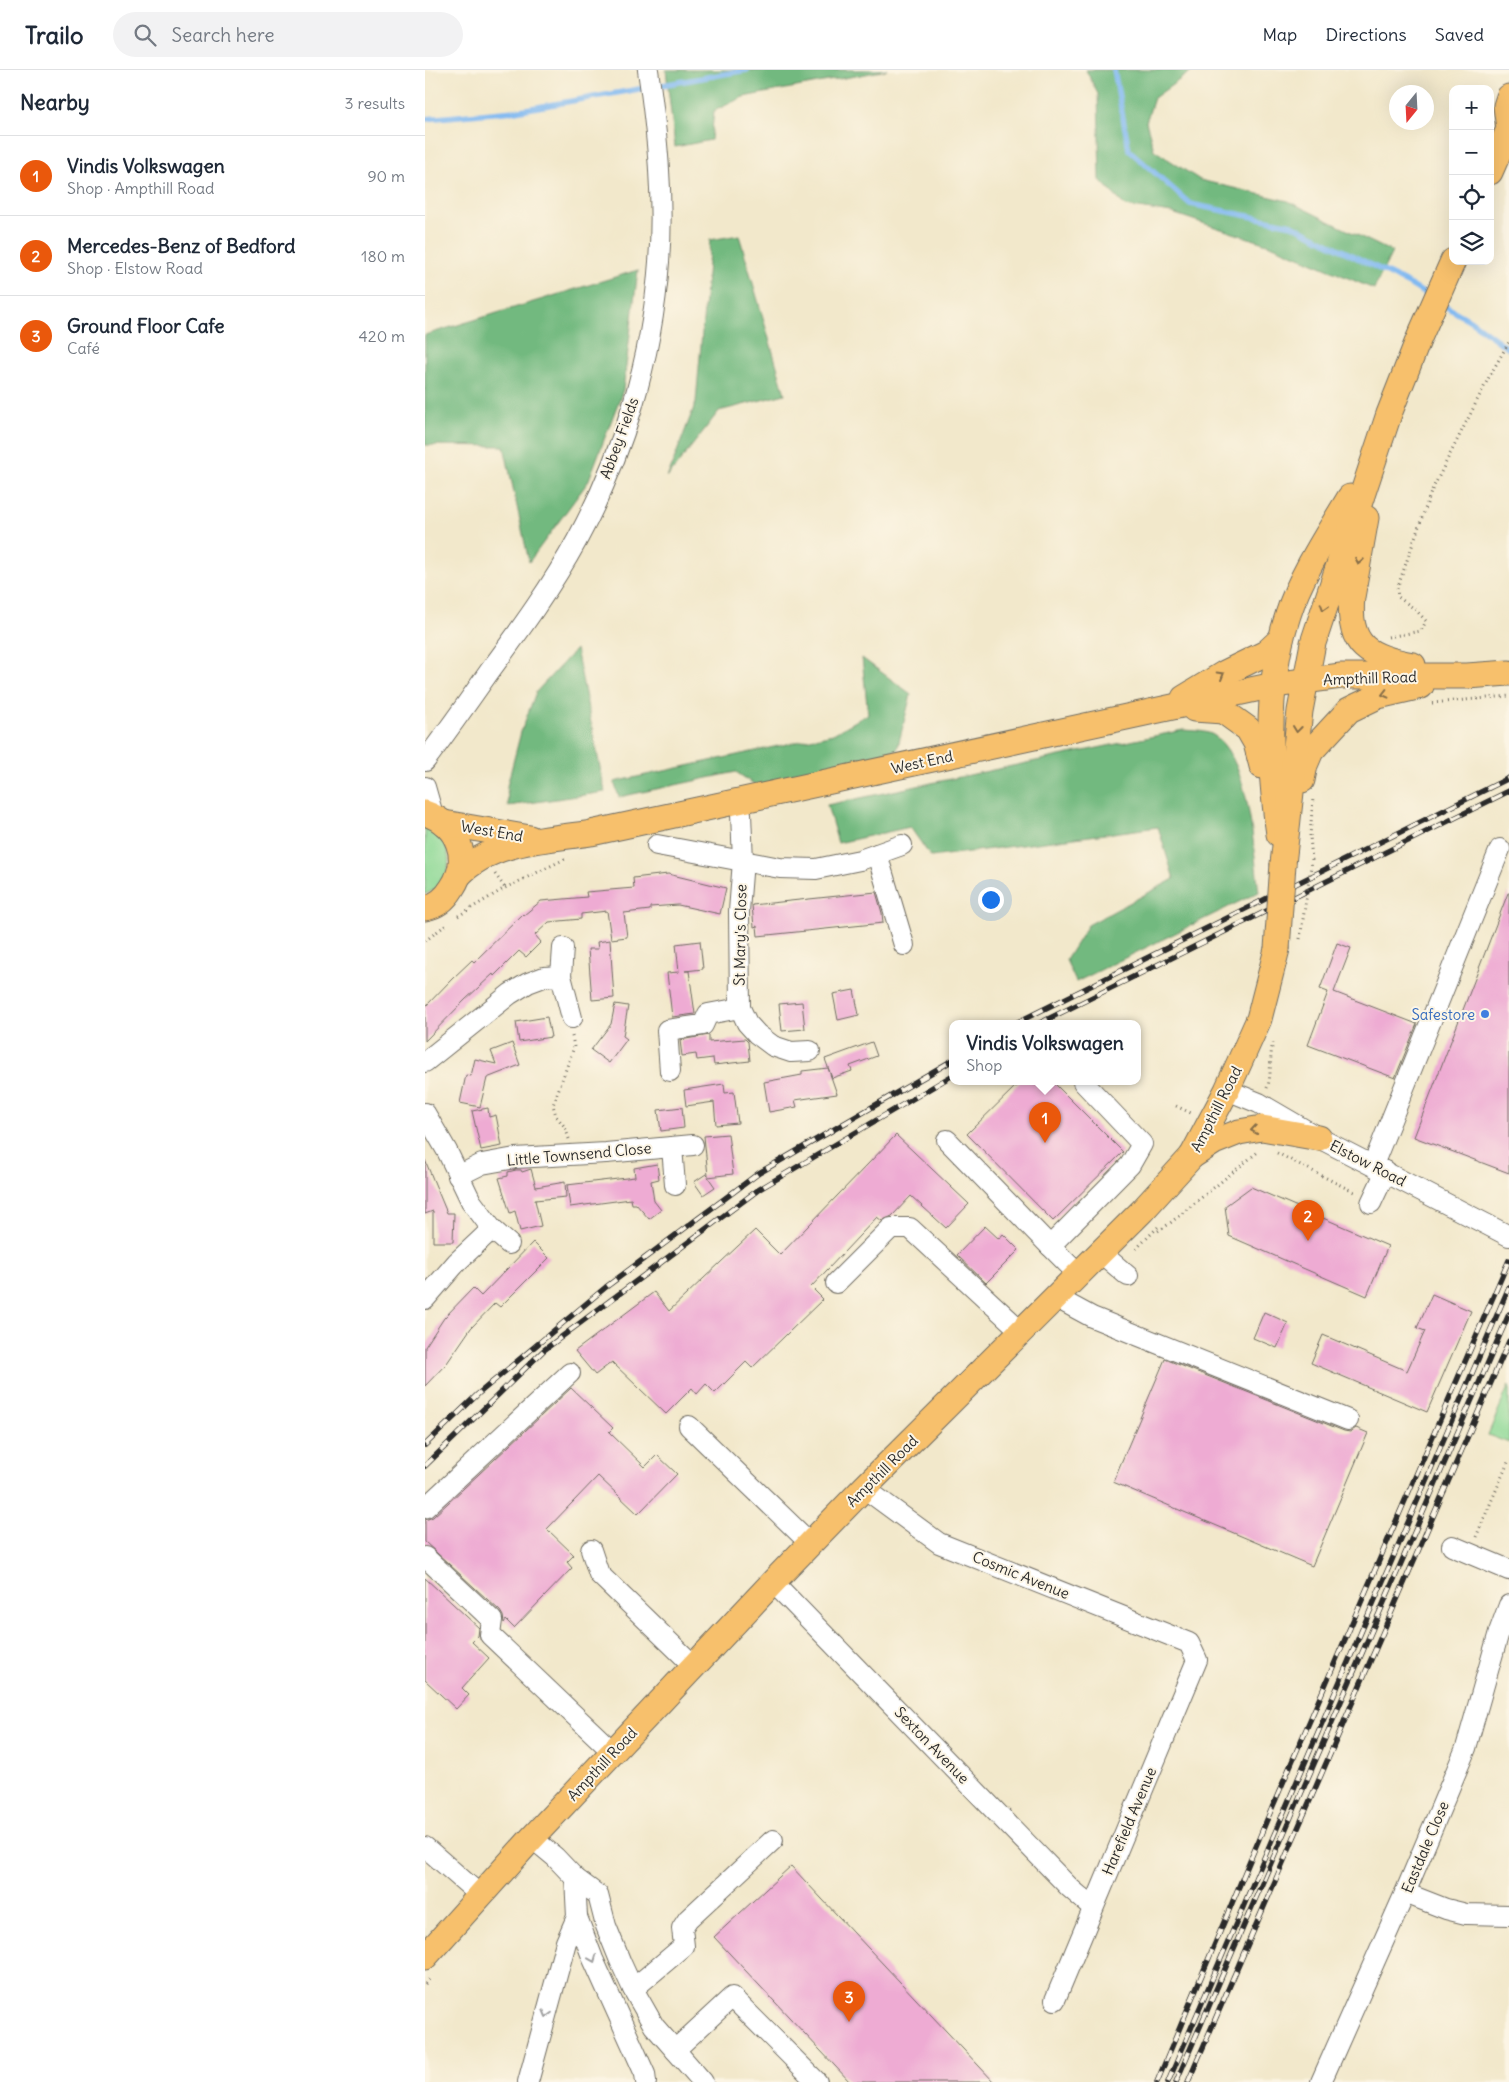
<!DOCTYPE html>
<html lang="en">
<head>
<meta charset="utf-8">
<style>
	body { margin:0; font-family:Delius,sans-serif; background:#f2f2f3; color:#1f2937 }
	.controls { position:absolute; right:15px; top:15px; display:grid; overflow:hidden; border-radius:10px; box-shadow:0 5px 20px #0002 }
	.controls button { width:45px; height:45px; display:grid; place-items:center; padding:0; border:0; border-bottom:1px solid #e0e1e3; background:#fff; color:#1f2937; font:25px sans-serif }
	.compass { position:absolute; left:964px; top:15px; width:45px; height:45px; border-radius:50%; background:#fff; box-shadow:0 5px 20px #0002; rotate:198deg }
	.you { position:absolute; left:565px; top:829px; width:18px; height:18px; margin:-12px; border:4px solid #fff; border-radius:50%; background:#1a73e8; box-shadow:0 0 0 8px #1a73e833 }
	.badge { display:grid; place-items:center; width:32px; height:32px; border-radius:50%; background:#ea580c; color:#fff; font-size:16px; font-weight:700 }
	.pin { position:absolute; translate:-50% -41px; filter:drop-shadow(0 1px 2px #0008) }
	.pin::after { content:''; position:absolute; top:26px; width:18px; height:15px; background:inherit; clip-path:polygon(0 0,100% 0,50% 100%) }
	.popup { position:absolute; left:524px; top:950px; width:192px; height:65px; box-sizing:border-box; display:grid; place-content:center; border-radius:10px; background:#fff; filter:drop-shadow(0 1px 4px #0005); font-size:16px; white-space:nowrap; color:#747a83 }
	.popup b { font-size:19px; color:#1f2937 }
	.popup::after { content:''; position:absolute; left:50%; top:100%; margin-left:-10px; border:10px solid transparent; border-top-color:#fff }
	.list { margin:0; padding:0; list-style:none }
	h2 { display:flex; justify-content:space-between; align-items:center; height:65px; margin:0; padding:0 20px; font-size:21px }
	h2 small { font-size:16px; font-weight:400; color:#747a83 }
	.list li { display:grid; grid-template-columns:32px 1fr auto; gap:15px; align-items:center; box-sizing:border-box; height:80px; padding:0 20px; border-top:1px solid #e0e1e3 }
	.list b { display:block; font-size:19px; white-space:nowrap }
	.list p { margin:0; font-size:16px; white-space:nowrap; color:#747a83 }
	.list em { font-size:16px; font-style:normal; color:#747a83 }
	.icon { flex:none; width:28px; height:28px; fill:none; stroke:currentColor; stroke-width:2; stroke-linecap:round; stroke-linejoin:round }
	.map { position:relative; flex:none; width:1084px; height:2012px; overflow:hidden }
	header { display:flex; align-items:center; gap:30px; box-sizing:border-box; height:70px; padding:0 25px; background:#fff; border-bottom:1px solid #e0e1e3 }
	header strong { font-size:24px }
	nav { display:flex; gap:28px; margin-inline-start:auto; font-size:18px }
	.search { width:350px; height:45px; background:#f2f2f3; display:flex; align-items:center; gap:12px; box-sizing:border-box; padding:0 18px; border-radius:28px; color:#747a83; font-size:19px }
	main { display:flex }
	aside { flex:1; background:#fff }
	.map>svg:first-child { display:block }
	.green { fill:#8ed996; stroke:#5c8260 }
	.forest { fill:#72b97f; stroke:#4e7255 }
	.lines { fill:none; stroke-linecap:round; stroke-linejoin:round }
	.stream { stroke:#81b9f1; stroke-width:5.5 }
	.building { fill:#eeabd3 }
	.minor-casing { stroke:#716d63; stroke-width:22 }
	.major-casing { stroke:#716d63; stroke-width:27 }
	.path { stroke:#716d63; stroke-width:3; stroke-dasharray:1 4; stroke-linecap:butt }
	.minor { stroke:#fff; stroke-width:20 }
	.major { stroke:#f7c06c; stroke-width:25 }
	.rail-casing { stroke:#2b2b2b; stroke-width:5.5 }
	.rail { stroke:#fcf5e5; stroke-width:4; stroke-dasharray:11; stroke-linecap:butt }
	.major-bridge-casing { stroke:#716d63; stroke-width:27; stroke-linecap:butt }
	.path-bridge { stroke:#716d63; stroke-width:3; stroke-dasharray:1 4; stroke-linecap:butt }
	.major-bridge { stroke:#f7c06c; stroke-width:25 }
	.oneway { stroke:#876e48 }
	.oneway2 { stroke:#a0a0a0 }
	.shop-dot { fill:#3f7fe0; stroke:#fcf5e5; stroke-width:2 }
	.labels { text-anchor:middle; dominant-baseline:central; stroke-width:4; stroke-linejoin:round; paint-order:stroke }
	.street-label { font-size:15px; fill:#2b2b2b; stroke:#fcf5e5 }
	.shop-label { font-size:15px; fill:#366cbe; stroke:#fcf5e5; text-anchor:end }
</style>
</head>
<body>
<header>
<strong>Trailo</strong>
<div class="search"><svg class="icon" aria-label="search" viewBox="0 0 24 24"><circle cx="10" cy="10" r="6"/><path d="M15 15l6 6"/></svg>Search here</div>
<nav><a>Map</a><a>Directions</a><a>Saved</a></nav>
</header>
<main>
<aside>
<h2>Nearby<small>3 results</small></h2>
<ul class="list">
<li><span class="badge">1</span><div><b>Vindis Volkswagen</b><p>Shop · Ampthill Road</p></div><em>90 m</em></li>
<li><span class="badge">2</span><div><b>Mercedes-Benz of Bedford</b><p>Shop · Elstow Road</p></div><em>180 m</em></li>
<li><span class="badge">3</span><div><b>Ground Floor Cafe</b><p>Café</p></div><em>420 m</em></li>
</ul>
</aside>
<div class="map">
<svg width="1084" height="2012" viewBox="0 0 1084 2012">
	<rect width="100%" height="100%" fill="#fcf5e5"/>
	<filter id="ink" filterUnits="userSpaceOnUse"><feTurbulence type="fractalNoise" baseFrequency=".02" numOctaves="2"/><feDisplacementMap in="SourceGraphic" scale="10" xChannelSelector="R" yChannelSelector="G"/><feConvolveMatrix kernelMatrix="1 2 1 2 8 2 1 2 1" color-interpolation-filters="sRGB"/></filter>
	<filter id="wash" filterUnits="userSpaceOnUse"><feTurbulence type="fractalNoise" baseFrequency=".0096" numOctaves="4" result="noise"/><feDisplacementMap in="SourceGraphic" scale="20" xChannelSelector="R" yChannelSelector="G"/><feGaussianBlur stdDeviation="1.12" result="paint"/><feColorMatrix in="noise" values="0 0 0 0 0 0 0 0 0 0 0 0 0 0 0 0 0 1.4 0 .05"/><feComposite in="paint" operator="in"/></filter>
	<g filter="url(#wash)">
		<rect width="100%" height="100%" fill="#f2e8cb"/>
		<g class="green">
			<path d="M0,757C31,767 32,814 0,824Z"/>
			<path d="M1084,1315V1373L1063,1365Z"/>
		</g>
		<g class="forest">
			<path d="M241,0H462L318,27L289,41L286,70L250,77Z"/>
			<path d="M661,0H768L729,28L721,52L729,80L775,110L863,131L967,182L949,219L848,176L747,143L700,136L675,110L673,24Z"/>
			<path d="M314,165L360,324L294,341L242,408L271,332L285,170Z"/>
			<path d="M213,200L198,320L163,412L104,492L79,376L0,375V265Z"/>
			<path d="M151,579L180,722L83,736L82,716L96,662L111,622Z"/>
			<path d="M437,588L486,624L472,680L332,716L311,702L194,727L189,712L408,664L443,644Z"/>
			<path d="M758,660C768,661 783,660 791,667C826,695 828,780 834,822L651,912L641,890L663,855L749,809L733,757L506,787L485,757L413,773L402,735Z"/>
		</g>
		<g class="lines">
			<g class="stream">
				<path d="M689,0L704,80L765,134L867,155L982,213L1005,227"/>
				<path d="M0,49L90,41L322,0"/>
				<path d="M1015,233L1046,251L1084,279"/>
			</g>
		</g>
		<g id="blocks">
			<g class="building">
				<path d="M243,804L301,818L295,844L253,835L225,837V840L199,843L202,867L186,869L182,841L156,844V849L124,852L110,865L116,872L101,887L94,881L69,906L68,904L40,930L0,971V937L27,909L47,890L49,892L98,844L99,845L116,831L162,827L161,822L209,818L208,808Z"/>
				<path d="M451,822L457,843L458,853L333,866L332,856L329,857L327,835Z"/>
				<path d="M1083,823H1084V1103L989,1067Z"/>
				<path d="M185,870L189,928L167,930L163,879H173L172,872Z"/>
				<path d="M275,871L278,899L260,901H264L270,944L247,947L242,903L254,902L251,874Z"/>
				<path d="M912,873L926,878L909,922L992,954L970,1008L883,975L903,922L895,919Z"/>
				<path d="M429,920L434,945L413,950L408,924Z"/>
				<path d="M377,932L380,959L357,961L354,934Z"/>
				<path d="M190,934L203,936L198,966L202,969L184,993L166,980L186,954Z"/>
				<path d="M122,947L126,967L94,972L91,952Z"/>
				<path d="M284,965V972L320,969L323,972L325,991L289,995L288,988L272,990L271,984L257,986L255,970Z"/>
				<path d="M447,972L452,986L425,996L427,1001L407,1008L400,989Z"/>
				<path d="M87,973L95,995L62,1008L55,1037L35,1033L41,1005L46,1006L50,989L71,994L66,981Z"/>
				<path d="M403,998L412,1024L370,1030L372,1037L344,1042L339,1012L377,1005V1001Z"/>
				<path d="M595,1012H628L698,1082L628,1151L542,1064Z"/>
				<path d="M299,1014L300,1023L309,1022L313,1053L291,1055L289,1032L261,1036L259,1020Z"/>
				<path d="M257,1037L259,1058L236,1061L233,1040Z"/>
				<path d="M63,1038L64,1047L71,1045L77,1076L56,1080L47,1041Z"/>
				<path d="M303,1064L308,1104L283,1107L290,1117L278,1125L269,1112L281,1104L283,1106L279,1066Z"/>
				<path d="M471,1065L544,1134L521,1158L486,1126L467,1146L457,1151L452,1147L386,1217L398,1229L327,1298L321,1292L290,1323L281,1314L272,1324L267,1318L241,1344L187,1292L170,1305L150,1281L229,1222L244,1241L330,1160L355,1185Z"/>
				<path d="M0,1090L22,1143H29L28,1172H8V1141L0,1144Z"/>
				<path d="M232,1094L234,1109L226,1111L229,1131L236,1140L224,1149L211,1134H207L206,1129L145,1137L142,1115L210,1107L209,1098Z"/>
				<path d="M106,1099L111,1117L140,1112L141,1127L110,1130L116,1156L95,1161L90,1141L85,1143L74,1108L83,1106V1102L91,1100H96L97,1102Z"/>
				<path d="M826,1117L963,1176L942,1226L804,1166L800,1136Z"/>
				<path d="M560,1156L574,1169L578,1164L594,1180L561,1213L532,1185Z"/>
				<path d="M108,1172L124,1188L75,1237L70,1233L46,1258L22,1293L0,1316V1277L19,1248L48,1218L56,1226Z"/>
				<path d="M1007,1224L1046,1241L1002,1342L886,1293L898,1265L982,1301L1000,1261L992,1258Z"/>
				<path d="M839,1242L863,1253L852,1278L828,1268Z"/>
				<path d="M740,1289L919,1361L925,1362L931,1358L943,1363L887,1496L688,1412Z"/>
				<path d="M146,1318L188,1358L184,1362L220,1397L232,1385L252,1404L213,1444L173,1406L122,1459L149,1485L142,1492L147,1498L89,1558L81,1550L79,1553L78,1546L75,1541L0,1472V1450L8,1447Z"/>
				<path d="M0,1508L54,1558L53,1566L47,1572L64,1588L37,1618L44,1625L31,1639L0,1610Z"/>
				<path d="M366,1796L569,2012H425L289,1867Z"/>
			</g>
		</g>
	</g>
	<g filter="url(#ink)">
		<use href="#blocks" fill-opacity="0" stroke="#716d63" stroke-width="1"/>
		<g class="lines">
			<g class="minor-casing">
				<g id="minor">
					<path d="M0,691C22,662 43,632 64,602C95,560 127,516 152,470C198,385 227,289 234,192C239,128 232,63 223,0"/>
					<path d="M0,717L8,745"/>
					<path d="M313,730L316,744L318,791L314,841L315,938L322,953L332,964L348,976L366,982L385,981"/>
					<path d="M232,775L355,798L391,799L435,790L477,775"/>
					<path d="M452,784L479,875"/>
					<path d="M138,878L136,906L147,948"/>
					<path d="M0,992L85,924L103,913L119,907L136,906"/>
					<path d="M245,1001L242,960L278,955L283,944L315,938"/>
					<path d="M802,1020L834,1033L894,1068L1084,1166"/>
					<path d="M0,1043L22,1081L46,1131L67,1159L84,1174"/>
					<path d="M522,1070L625,1176"/>
					<path d="M247,1077L250,1115"/>
					<path d="M948,1095L1075,779"/>
					<path d="M33,1106L57,1094L90,1088L181,1083L268,1075"/>
					<path d="M946,1133L961,1101"/>
					<path d="M675,1182L703,1206"/>
					<path d="M653,1204L625,1176L705,1095L717,1074L658,1012"/>
					<path d="M411,1213L466,1158H485L596,1261"/>
					<path d="M630,1227L667,1247L923,1350"/>
					<path d="M0,1229L32,1192L67,1159"/>
					<path d="M264,1356L386,1474"/>
					<path d="M439,1418L514,1473L764,1573L772,1590L630,1930"/>
					<path d="M0,1438L145,1303"/>
					<path d="M1027,1476L1084,1500"/>
					<path d="M166,1480L174,1504L269,1596"/>
					<path d="M0,1487L67,1550L65,1565L189,1683"/>
					<path d="M348,1512L645,1818L667,1837"/>
					<path d="M107,1768L130,1787L150,1808L173,1825L181,1856L196,1893L208,1919L229,1956L278,2012"/>
					<path d="M0,1777L56,1826"/>
					<path d="M150,1808L152,1847L168,1889L220,2004L221,2012"/>
					<path d="M980,1823L1021,1839L1041,1844L1084,1845"/>
					<path d="M208,1919L259,1876L257,1858L263,1849L348,1770"/>
					<path d="M250,1980L307,1927L392,2012"/>
					<path d="M103,2012L141,1872L152,1847"/>
					<path d="M896,2012L980,1823L1041,1678L1074,1562L1084,1535"/>
				</g>
			</g>
			<g class="major-casing">
				<g id="major">
					<path d="M1084,59L1081,36L1084,27"/>
					<path d="M1065,102L1084,59"/>
					<path d="M941,448L927,527C922,577 944,587 988,595"/>
					<path d="M759,628L800,603L841,583L856,569"/>
					<path d="M769,639L798,641L823,659L831,673L837,696"/>
					<path d="M877,710L880,695L886,681L924,640L953,626L996,616"/>
					<path d="M0,743C33,754 47,788 27,818C21,828 12,836 0,838"/>
					<path d="M19,753L105,768"/>
					<path d="M854,764C843,692 840,615 863,545C875,506 904,462 925,427"/>
					<path d="M858,794L875,641L888,573L964,344L994,268L1028,191"/>
					<path d="M34,805C67,770 122,770 166,763L849,615L916,606H1042L1084,603"/>
					<path d="M767,1086L789,1072L814,1062L837,1058L894,1068"/>
					<path d="M0,1887L107,1768L348,1512L439,1418L717,1141L767,1086L802,1020L834,949L852,879"/>
				</g>
			</g>
			<g class="path">
				<path d="M963,567L996,561L1001,551L991,540L973,527L972,519L1006,422L1064,307L1084,272"/>
				<path d="M1007,633L1084,626"/>
				<path d="M885,766L888,728"/>
				<path d="M70,804L80,818"/>
				<path d="M33,846L80,818L140,789"/>
				<path d="M0,871L22,854"/>
				<path d="M842,1018C847,1007 844,987 848,973"/>
				<path d="M751,1036L768,1044"/>
				<path d="M144,1069L140,1057L131,1046L128,1035L149,977L147,966"/>
				<path d="M852,1083L931,1123"/>
				<path d="M733,1161L744,1154L834,1081"/>
				<path d="M711,1179L735,1155"/>
				<path d="M1051,1467L1084,1390"/>
				<path d="M0,1914L6,1907"/>
			</g>
			<use href="#minor" class="minor"/>
			<use href="#major" class="major"/>
			<g class="rail-casing">
				<g id="rail">
					<path d="M589,954L1084,708"/>
					<path d="M613,954L1084,721"/>
					<path d="M0,1375L53,1324L181,1217L334,1103L528,990"/>
					<path d="M0,1396L119,1280L333,1120L528,1005"/>
					<path d="M732,2012L841,1752L1084,1190"/>
					<path d="M743,2012L1084,1217"/>
					<path d="M751,2012L1084,1244"/>
					<path d="M763,2012L1084,1271"/>
				</g>
			</g>
			<use href="#rail" class="rail"/>
			<g class="major-bridge-casing">
				<path id="major-bridge" d="M852,879L858,794"/>
			</g>
			<path class="path-bridge" d="M875,869L887,790L885,766"/>
			<use href="#major-bridge" class="major-bridge"/>
		</g>
		<defs><path id="oneway-chevron" d="M-2-3.5L2.5 0L-2 3.5" fill="none" stroke-width="1.6" stroke-linecap="round" stroke-linejoin="round" transform="scale(1.25)"/></defs>
		<g class="oneway">
			<use href="#oneway-chevron" transform="translate(934 491) rotate(100)"/>
			<use href="#oneway-chevron" transform="translate(899 537) rotate(108)"/>
			<use href="#oneway-chevron" transform="translate(796 605) rotate(-30)"/>
			<use href="#oneway-chevron" transform="translate(960 624) rotate(166)"/>
			<use href="#oneway-chevron" transform="translate(872 659) rotate(97)"/>
			<use href="#oneway-chevron" transform="translate(829 1060) rotate(171)"/>
		</g>
		<g class="oneway2">
			<use href="#oneway-chevron" transform="translate(168 1889) rotate(68)"/>
			<use href="#oneway-chevron" transform="translate(122 1944) rotate(105)"/>
		</g>
	</g>
	<circle class="shop-dot" cx="1060" cy="944" r="5"/>
	<g class="labels">
		<g class="street-label">
			<text transform="translate(194 368) rotate(-70)">Abbey Fields</text>
			<text transform="translate(945 608) rotate(-2)">Ampthill Road</text>
			<text transform="translate(497 692) rotate(-12)">West End</text>
			<text transform="translate(67 761) rotate(10)">West End</text>
			<text transform="translate(315 865) rotate(-89)">St Mary's Close</text>
			<text transform="translate(791 1039) rotate(-63)">Ampthill Road</text>
			<text transform="translate(154 1084) rotate(-5)">Little Townsend Close</text>
			<text transform="translate(943 1093) rotate(27)">Elstow Road</text>
			<text transform="translate(457 1401) rotate(-45)">Ampthill Road</text>
			<text transform="translate(596 1505) rotate(22)">Cosmic Avenue</text>
			<text transform="translate(507 1675) rotate(46)">Sexton Avenue</text>
			<text transform="translate(177 1694) rotate(-47)">Ampthill Road</text>
			<text transform="translate(704 1751) rotate(-67)">Harefield Avenue</text>
			<text transform="translate(1000 1777) rotate(-67)">Eastdale Close</text>
		</g>
		<g class="shop-label">
			<text x="1050" y="944">Safestore</text>
		</g>
	</g>
</svg>
<div class="controls">
<button>+</button>
<button>−</button>
<button><svg class="icon" aria-label="locate" viewBox="0 0 24 24"><circle cx="12" cy="12" r="6"/><path d="M12 2v4M12 18v4M2 12h4M18 12h4"/></svg></button>
<button><svg class="icon" aria-label="layers" viewBox="0 0 24 24"><path d="M12 4l9 5-9 5-9-5zM3 14l9 5 9-5"/></svg></button>
</div>
<svg class="compass" viewBox="-18 -18 36 36"><path d="M0-13l5 13h-10z" fill="#e53935"/><path d="M0 13l5-13h-10z" fill="#747a83"/></svg>
<div class="you"></div>
<div class="pin badge" style="left:620px;top:1073px">1</div>
<div class="popup"><b>Vindis Volkswagen</b>Shop</div>
<div class="pin badge" style="left:883px;top:1171px">2</div>
<div class="pin badge" style="left:424px;top:1952px">3</div>
</div>
</main>
</body>
</html>
